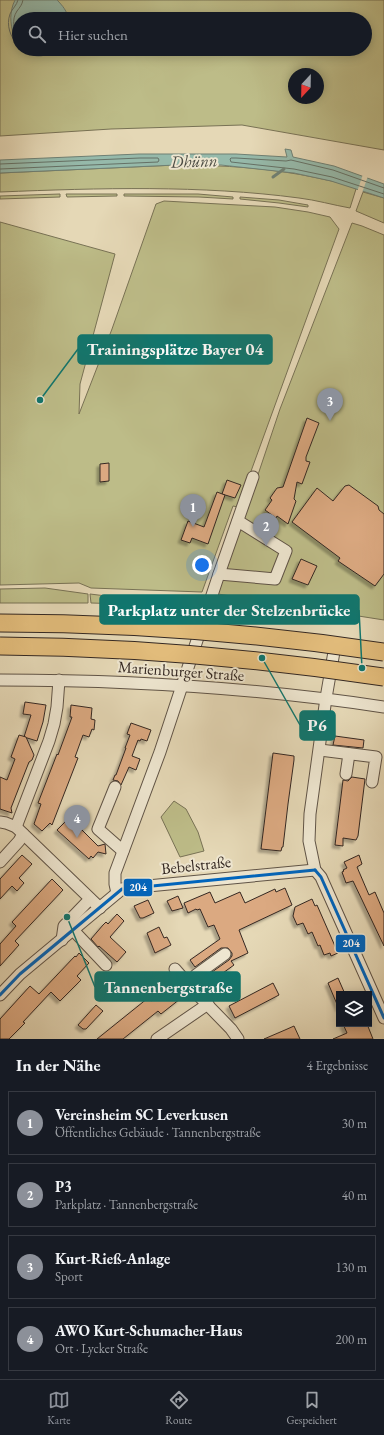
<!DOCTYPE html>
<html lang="de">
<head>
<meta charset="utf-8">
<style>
	body { margin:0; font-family:"EB Garamond",serif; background:#20242c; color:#f1f3f6 }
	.controls { position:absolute; right:12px; bottom:12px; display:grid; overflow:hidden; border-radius:0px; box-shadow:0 2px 10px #0003 }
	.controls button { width:36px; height:36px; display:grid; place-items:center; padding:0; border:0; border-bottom:1px solid #363941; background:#171b24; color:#f1f3f6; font:20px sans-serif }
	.compass { position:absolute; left:288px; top:68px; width:36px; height:36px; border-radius:50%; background:#171b24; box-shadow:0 2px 10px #0003; rotate:202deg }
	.you { position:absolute; left:202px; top:565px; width:14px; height:14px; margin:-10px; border:3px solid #fff; border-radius:50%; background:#1a73e8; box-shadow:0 0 0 6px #1a73e833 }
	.badge { display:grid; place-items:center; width:26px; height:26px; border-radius:50%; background:#8c9099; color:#fff; font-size:13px; font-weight:700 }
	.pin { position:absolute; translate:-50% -33px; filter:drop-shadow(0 1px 2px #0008) }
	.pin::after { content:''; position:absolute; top:21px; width:14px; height:12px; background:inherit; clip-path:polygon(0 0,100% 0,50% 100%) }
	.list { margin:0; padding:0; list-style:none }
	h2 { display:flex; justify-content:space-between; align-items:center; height:52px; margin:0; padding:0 16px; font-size:17px }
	h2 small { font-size:13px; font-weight:400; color:#9ea1a6 }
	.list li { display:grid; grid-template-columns:26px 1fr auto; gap:12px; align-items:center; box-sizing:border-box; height:64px; margin:0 8px 8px; padding:0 8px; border:1px solid #363941; border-radius:0px }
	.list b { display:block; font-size:15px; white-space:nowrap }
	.list p { margin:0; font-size:13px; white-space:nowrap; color:#9ea1a6 }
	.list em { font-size:13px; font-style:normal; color:#9ea1a6 }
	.icon { flex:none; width:22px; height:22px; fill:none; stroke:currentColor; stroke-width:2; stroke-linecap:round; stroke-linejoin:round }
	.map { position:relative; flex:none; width:384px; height:1039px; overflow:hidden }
	.search { position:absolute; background:#171b24; box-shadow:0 2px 10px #0003; left:12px; right:12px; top:12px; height:44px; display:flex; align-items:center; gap:10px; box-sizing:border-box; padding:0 14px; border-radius:22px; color:#9ea1a6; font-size:15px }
	.sheet { height:340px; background:#171b24 }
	nav { display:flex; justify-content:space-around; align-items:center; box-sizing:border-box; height:56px; border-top:1px solid #363941; background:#171b24; font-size:11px; color:#9ea1a6 }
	nav a { display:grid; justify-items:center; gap:2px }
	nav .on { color:#8c9099 }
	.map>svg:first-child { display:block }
	.green { fill:#bdbc88; stroke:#787255; fill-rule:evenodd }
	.water { fill:#96baab; stroke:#6f8074 }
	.pier { fill:#e5d8b6 }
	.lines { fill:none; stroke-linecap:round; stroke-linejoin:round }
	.shore { stroke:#657166; stroke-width:1 }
	.stream { stroke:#6f8074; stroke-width:3 }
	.building { fill:#dba981; stroke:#342822; filter:url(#shadow) }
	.minor-casing { stroke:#605447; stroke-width:13 }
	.minor { stroke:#eee6d0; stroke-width:11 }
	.highway-bridge-casing { stroke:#342822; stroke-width:19; stroke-linecap:butt }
	.highway-bridge { stroke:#e2bc7b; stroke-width:17 }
	.bus-1-casing { stroke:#eee6d0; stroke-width:6 }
	.bus-1 { stroke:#0065bd; stroke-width:3 }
	.labels { text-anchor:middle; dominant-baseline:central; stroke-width:4; stroke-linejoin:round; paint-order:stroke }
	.street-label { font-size:16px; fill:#342822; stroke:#eee6d0 }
	.water-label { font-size:17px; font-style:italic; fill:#4c4c44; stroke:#eee6d0 }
	.leader { fill:none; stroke:#0f766e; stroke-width:1.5 }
	.callout-dot { fill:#0f766e; stroke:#eee6d0; stroke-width:1.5 }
	.callout { fill:#0f766e; stroke:#0f766e; stroke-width:1.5 }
	.callout-label { font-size:17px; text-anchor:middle; font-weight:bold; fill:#fff }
	.line-badge { stroke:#eee6d0; stroke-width:1.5 }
	.badge-label { font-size:11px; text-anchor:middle; font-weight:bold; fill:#fff }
</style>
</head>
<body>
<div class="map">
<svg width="384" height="1039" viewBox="0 0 384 1039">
	<defs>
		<filter id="shadow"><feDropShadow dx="-3" dy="3" stdDeviation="1" flood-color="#0004"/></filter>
	</defs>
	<rect width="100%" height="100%" fill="#e5d8b6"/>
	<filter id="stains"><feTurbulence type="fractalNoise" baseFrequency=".005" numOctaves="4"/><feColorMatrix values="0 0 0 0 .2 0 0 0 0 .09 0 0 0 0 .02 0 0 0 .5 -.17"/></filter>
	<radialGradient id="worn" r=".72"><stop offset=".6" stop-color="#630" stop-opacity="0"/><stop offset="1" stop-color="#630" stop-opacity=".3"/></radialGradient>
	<g class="green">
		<path d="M0,0H384V150L242,125L111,129L0,136ZM19,19H365V49H19ZM294,74H318V98H294Z"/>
		<path d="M176,165C224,165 271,168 318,178C330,181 346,183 356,189L350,208C333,205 316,200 299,198C201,185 99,188 0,192V173Z"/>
		<path d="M363,192L384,198V223L356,211Z"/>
		<path d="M60,194V197L0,199V196Z"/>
		<path d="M66,194H117V196L67,197Z"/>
		<path d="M124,194H198L233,197V199L199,197L124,196Z"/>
		<path d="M240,197L279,200L308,205V207L279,203L240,199Z"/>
		<path d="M164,201L275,207L308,212L330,217L339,229L238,507L233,506L202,592L91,588L79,583L0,585V222L115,254L80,384L79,414L112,329L156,204Z"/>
		<path d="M352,223L362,226L384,235V620L218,594L280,409Z"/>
		<path d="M45,588L88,594V603H0V589Z"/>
		<path d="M90,594L131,599L201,603L200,606L91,603Z"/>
		<path d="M174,801L186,809L198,832L204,851L180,857L161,817Z"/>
	</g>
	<g class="water">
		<path d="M15,0H57C62,5 68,12 68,19H19V49H55C28,73 0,30 15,0Z"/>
		<path d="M285,149L291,150L293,157L334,166L384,184V198L331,181L294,173L221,165H176L0,173V160L139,154H236L287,157Z"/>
	</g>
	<path class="pier" d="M363,174L368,176L362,193L357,192Z"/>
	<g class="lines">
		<g class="shore">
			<path d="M18,0C17,5 12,9 10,14C6,25 10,38 19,45"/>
			<path d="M19,39C14,30 11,20 17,11C20,7 22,5 23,0"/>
			<path d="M0,164L140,158H158L159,160L158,162L0,169"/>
			<path d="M384,188L333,170L291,160L286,161L236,158H231L230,159L231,162L294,169L332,177L384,194"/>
		</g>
		<path class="stream" d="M273,177L284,169"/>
	</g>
	<g class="building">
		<path d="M307,418L319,423L306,457V461L310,462L302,484L297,482L294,499L296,501L288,524L277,516L276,518L265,510L272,500L270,498L277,488L283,487Z"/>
		<path d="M109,463V481L100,482V464Z"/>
		<path d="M227,480L241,485L235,498L222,494Z"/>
		<path d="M349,485L378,506L379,510L384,514V574L375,586L338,561L340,558L292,522L317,488L333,501L345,486Z"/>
		<path d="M217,492L225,495L208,544L192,538L190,543L181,540L188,521L204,527Z"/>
		<path d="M301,559L317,566L308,585L292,579Z"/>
		<path d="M25,702L46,705L43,722L37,741L24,737L31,715L23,714Z"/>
		<path d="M71,705L92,708L91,719L95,720L94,730L92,729L89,737L83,735L75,757L78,758L52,825L50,823L42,831L34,824L41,804L38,803L57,754L58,755L72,717H70Z"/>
		<path d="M131,723L151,730L147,741L141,739L140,741L138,740L132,756L140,759L136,770L129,767L121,785L118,781L113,780L115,775H116L126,748H125L130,735L127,734Z"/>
		<path d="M19,735L26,737L34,755L32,760L29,762L18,790L11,808L12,813L0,809V777L7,780L15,759L11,757Z"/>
		<path d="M335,736L364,740L363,748L333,745Z"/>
		<path d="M273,753L294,756V760L288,804L283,847H282L281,851L261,849Z"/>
		<path d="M352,777L365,779L358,836L356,840L343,838V846L335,845L343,780L348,781Z"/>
		<path d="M76,811L82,817L76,824L98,846L105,844L106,854L98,852L93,858L91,856L89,859L57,830Z"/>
		<path d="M22,855L32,864L19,878L24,883L17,891L12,886L0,899V879Z"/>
		<path d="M359,855L362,864L357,867L369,895L375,892L384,913V946L353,881L346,883L342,872L344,871L343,870L347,868L344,862Z"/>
		<path d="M52,879L63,890L15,941L19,945L0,966V944L16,926L12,922Z"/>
		<path d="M285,888L292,905L239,930L248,953L231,961L234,965L209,983L205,977L229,960L232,956V953L228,948H221L195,967L190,960L220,939L214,925L208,927L200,909L197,910L196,909L188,913L184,903L210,892L215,903L240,892L245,903L275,889L276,892Z"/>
		<path d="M178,896L183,908L172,911L167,901Z"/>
		<path d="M312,899L315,906L317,905L338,953L331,956L330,953L324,955L320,945L318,946L312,932L308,934L303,923L297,925L293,916L295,907Z"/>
		<path d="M148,900L154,913L143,918H140L134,906Z"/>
		<path d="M117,914L124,921L110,937L126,952L117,962L99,946L98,947L91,939L103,925L106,922L108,924Z"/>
		<path d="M159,927L164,938L167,937L171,945L155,953L147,933Z"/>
		<path d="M79,953L89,963L77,976L81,980L60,1001L51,992L23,1022L25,1023L9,1039H0V1019L30,986L39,994L75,956L76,957Z"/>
		<path d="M338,978L345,994H339V1009L328,983Z"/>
		<path d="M164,980L180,999L161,1014L158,1011L123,1039H97L148,998L151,1001L166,990L162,981Z"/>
		<path d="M273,983L279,995L235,1018L229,1006Z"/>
		<path d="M96,1005L103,1011L86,1029H83L78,1025Z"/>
		<path d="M343,1024H367L373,1039H333L347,1033Z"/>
		<path d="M294,1026L300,1039H264L285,1030Z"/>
	</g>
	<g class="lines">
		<g class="minor-casing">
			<g id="minor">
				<path d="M219,574L275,579L286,551L238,521"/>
				<path d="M335,646L326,698L310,814L309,841L315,870L321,877L384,1018"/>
				<path d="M0,680C128,680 257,688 384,707"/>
				<path d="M320,750L376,757L372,782"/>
				<path d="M346,774L349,754"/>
				<path d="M115,787L98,829L123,851"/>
				<path d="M0,822L6,823L16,827L100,908"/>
				<path d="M16,827L49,741L54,724L57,707L59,680"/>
				<path d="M0,862L19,841L23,834"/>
				<path d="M117,893L115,884V873L160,752L219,574L253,477"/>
				<path d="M73,930L106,965"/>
				<path d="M62,940L64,926L90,899"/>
				<path d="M175,969L196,993L231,1029L238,1039"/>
				<path d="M188,984L196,975L225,954"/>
				<path d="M0,995L20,974L122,889L127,888L315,870"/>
				<path d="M157,1039L208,1004"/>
			</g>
		</g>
		<use href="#minor" class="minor"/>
		<g class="highway-bridge-casing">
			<g id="highway-bridge">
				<path d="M0,623C128,623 257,633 384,652"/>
				<path d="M0,646C129,647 257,658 384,677"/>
			</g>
		</g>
		<use href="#highway-bridge" class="highway-bridge"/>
		<g class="bus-1-casing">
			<g id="bus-1">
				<path d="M315,870L321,877L384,1018"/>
				<path d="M0,995L20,974L122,889L315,870"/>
			</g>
		</g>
		<use href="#bus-1" class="bus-1"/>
	</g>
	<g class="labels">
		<g class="street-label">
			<text transform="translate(181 671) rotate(4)">Marienburger Straße</text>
			<text transform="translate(196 865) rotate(-6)">Bebelstraße</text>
		</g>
		<g class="water-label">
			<text transform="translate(194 161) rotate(-2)">Dhünn</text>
		</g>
	</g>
	<path class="leader" d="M40 400L78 349M362 668L359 610M262 658L300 725M67 917L95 987"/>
	<g class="callout-dot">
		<circle cx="40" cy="400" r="4"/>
		<circle cx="362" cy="668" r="4"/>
		<circle cx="262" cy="658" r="4"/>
		<circle cx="67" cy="917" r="4"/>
	</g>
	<g class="callout">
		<rect x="78" y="335" width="194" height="29" rx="4"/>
		<rect x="100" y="595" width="259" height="29" rx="4"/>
		<rect x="300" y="711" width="35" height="29" rx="4"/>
		<rect x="95" y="972" width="145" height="29" rx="4"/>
	</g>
	<g class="callout-label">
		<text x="175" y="355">Trainingsplätze Bayer 04</text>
		<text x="229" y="616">Parkplatz unter der Stelzenbrücke</text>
		<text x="317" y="731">P6</text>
		<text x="168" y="993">Tannenbergstraße</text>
	</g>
	<g class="line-badge">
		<rect x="123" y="878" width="30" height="19" rx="4" fill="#0065bd"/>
		<rect x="335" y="934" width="31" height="19" rx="4" fill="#0065bd"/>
	</g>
	<g class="badge-label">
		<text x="138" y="891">204</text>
		<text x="351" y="947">204</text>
	</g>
	<rect width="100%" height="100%" filter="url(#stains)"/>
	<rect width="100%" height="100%" fill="url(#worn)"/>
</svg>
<div class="controls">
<button><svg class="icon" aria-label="layers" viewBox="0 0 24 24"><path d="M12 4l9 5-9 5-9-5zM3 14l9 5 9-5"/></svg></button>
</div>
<svg class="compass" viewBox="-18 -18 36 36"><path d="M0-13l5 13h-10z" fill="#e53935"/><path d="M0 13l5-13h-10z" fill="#9ea1a6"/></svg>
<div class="you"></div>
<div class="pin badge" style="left:193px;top:527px">1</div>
<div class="pin badge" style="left:266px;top:546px">2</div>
<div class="pin badge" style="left:330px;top:421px">3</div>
<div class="pin badge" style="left:77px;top:838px">4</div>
<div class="search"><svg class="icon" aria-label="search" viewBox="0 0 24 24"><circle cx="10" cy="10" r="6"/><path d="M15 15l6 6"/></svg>Hier suchen</div>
</div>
<section class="sheet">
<h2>In der Nähe<small>4 Ergebnisse</small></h2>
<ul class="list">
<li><span class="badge">1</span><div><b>Vereinsheim SC Leverkusen</b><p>Öffentliches Gebäude · Tannenbergstraße</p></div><em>30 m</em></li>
<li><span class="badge">2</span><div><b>P3</b><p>Parkplatz · Tannenbergstraße</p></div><em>40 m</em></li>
<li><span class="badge">3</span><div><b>Kurt-Rieß-Anlage</b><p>Sport</p></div><em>130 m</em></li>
<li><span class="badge">4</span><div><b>AWO Kurt-Schumacher-Haus</b><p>Ort · Lycker Straße</p></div><em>200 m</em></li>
</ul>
</section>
<nav>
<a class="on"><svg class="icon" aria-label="map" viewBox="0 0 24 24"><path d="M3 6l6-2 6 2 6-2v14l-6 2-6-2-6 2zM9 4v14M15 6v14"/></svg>Karte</a>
<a><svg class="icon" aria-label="directions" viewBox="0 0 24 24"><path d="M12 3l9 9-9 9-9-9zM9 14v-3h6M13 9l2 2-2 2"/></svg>Route</a>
<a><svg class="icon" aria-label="saved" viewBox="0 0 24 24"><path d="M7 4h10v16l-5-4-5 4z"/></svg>Gespeichert</a>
</nav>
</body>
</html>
